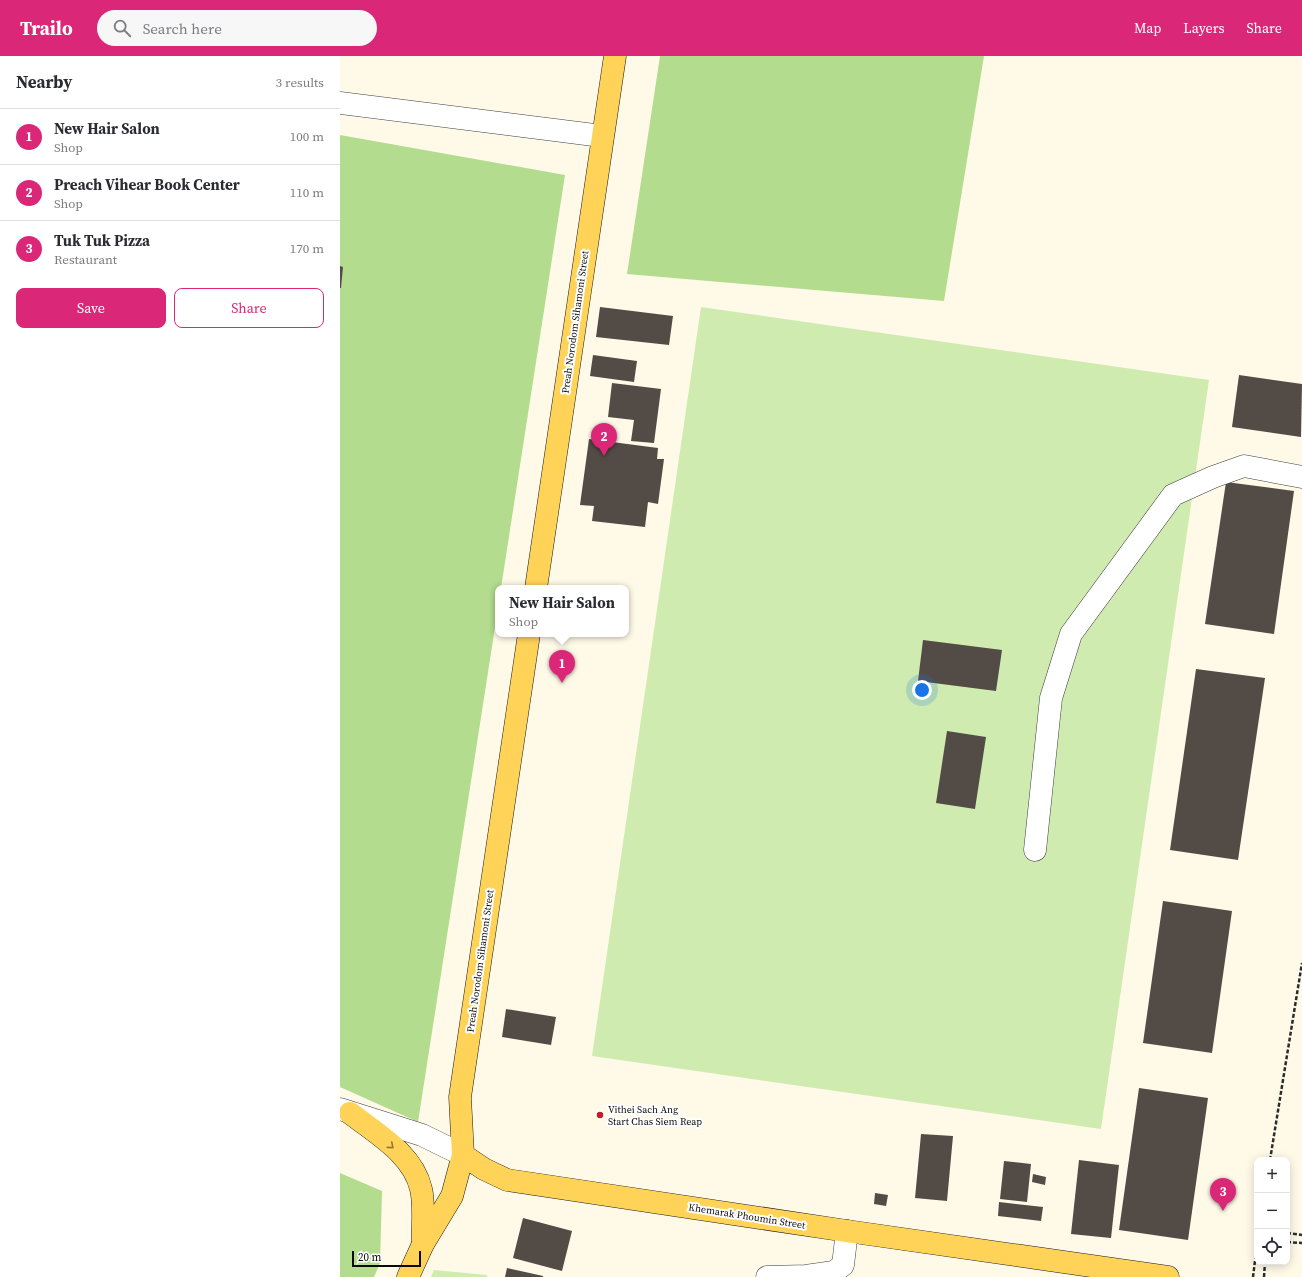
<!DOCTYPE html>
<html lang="en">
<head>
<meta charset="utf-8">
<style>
	body { margin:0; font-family:"Source Serif 4",serif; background:#f7f7f7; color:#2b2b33 }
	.controls { position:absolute; right:12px; bottom:12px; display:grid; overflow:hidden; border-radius:8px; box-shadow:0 2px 10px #0003 }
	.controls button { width:36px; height:36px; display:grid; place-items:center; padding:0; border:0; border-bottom:1px solid #e1e1e2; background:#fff; color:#2b2b33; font:20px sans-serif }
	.scale { position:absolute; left:12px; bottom:10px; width:69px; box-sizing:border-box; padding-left:4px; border:2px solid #0a0a0a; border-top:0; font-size:11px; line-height:14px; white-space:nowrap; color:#0a0a0a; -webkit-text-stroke:3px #fff; paint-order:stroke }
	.you { position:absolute; left:582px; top:634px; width:14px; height:14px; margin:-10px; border:3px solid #fff; border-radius:50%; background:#1a73e8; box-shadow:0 0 0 6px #1a73e833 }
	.badge { display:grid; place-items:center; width:26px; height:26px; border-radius:50%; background:#db2777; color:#fff; font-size:13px; font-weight:700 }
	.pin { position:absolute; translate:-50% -33px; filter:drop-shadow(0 1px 2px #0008) }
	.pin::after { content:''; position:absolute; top:21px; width:14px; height:12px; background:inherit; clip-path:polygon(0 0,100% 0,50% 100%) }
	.popup { position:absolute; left:155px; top:529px; width:134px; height:52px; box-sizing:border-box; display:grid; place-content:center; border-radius:8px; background:#fff; filter:drop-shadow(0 1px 3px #0005); font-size:13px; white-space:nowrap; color:#7c7c81 }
	.popup b { font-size:15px; color:#2b2b33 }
	.popup::after { content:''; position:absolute; left:50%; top:100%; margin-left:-8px; border:8px solid transparent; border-top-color:#fff }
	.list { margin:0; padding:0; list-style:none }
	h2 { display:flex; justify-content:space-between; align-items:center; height:52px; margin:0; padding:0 16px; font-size:17px }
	h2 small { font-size:13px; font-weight:400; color:#7c7c81 }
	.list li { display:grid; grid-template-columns:26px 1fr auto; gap:12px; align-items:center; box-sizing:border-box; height:56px; padding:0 16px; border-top:1px solid #e1e1e2 }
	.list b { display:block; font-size:15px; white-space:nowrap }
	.list p { margin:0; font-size:13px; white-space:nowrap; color:#7c7c81 }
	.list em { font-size:13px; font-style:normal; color:#7c7c81 }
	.actions { display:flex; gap:8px; padding:12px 16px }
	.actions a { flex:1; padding:9px 0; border:1px solid #db2777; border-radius:8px; text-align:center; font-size:14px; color:#db2777 }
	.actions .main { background:#db2777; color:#fff }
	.icon { flex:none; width:22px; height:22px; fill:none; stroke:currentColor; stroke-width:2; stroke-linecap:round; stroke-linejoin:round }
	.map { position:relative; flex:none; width:962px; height:1221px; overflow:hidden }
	header { display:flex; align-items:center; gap:24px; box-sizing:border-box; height:56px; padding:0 20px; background:#db2777; color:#fff }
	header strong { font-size:19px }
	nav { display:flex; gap:22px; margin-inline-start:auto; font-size:14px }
	.search { width:280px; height:36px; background:#f7f7f7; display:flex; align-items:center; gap:10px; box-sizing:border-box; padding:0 14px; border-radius:22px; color:#7c7c81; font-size:15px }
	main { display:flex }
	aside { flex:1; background:#fff }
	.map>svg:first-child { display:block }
	.green { fill:#d0ebb0 }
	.forest { fill:#b3dc8e }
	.building { fill:#534b46 }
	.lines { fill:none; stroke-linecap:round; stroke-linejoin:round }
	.minor-casing { stroke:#3d3d3d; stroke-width:23 }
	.major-casing { stroke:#1b1b1b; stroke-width:23 }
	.path { stroke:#2c2c2c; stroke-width:2.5; stroke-dasharray:4 2; stroke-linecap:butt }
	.minor { stroke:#fff; stroke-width:22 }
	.major { stroke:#ffd358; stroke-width:22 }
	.oneway { stroke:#917935 }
	.poi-dot { fill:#c11c27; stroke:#fff; stroke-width:1.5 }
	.labels { text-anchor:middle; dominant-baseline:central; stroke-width:4; stroke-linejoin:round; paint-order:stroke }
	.street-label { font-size:10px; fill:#0a0a0a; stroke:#fff }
	.poi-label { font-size:10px; fill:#0a0a0a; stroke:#fff; text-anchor:start }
</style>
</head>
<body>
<header>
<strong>Trailo</strong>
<div class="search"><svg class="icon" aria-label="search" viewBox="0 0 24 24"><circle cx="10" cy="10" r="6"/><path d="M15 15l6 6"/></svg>Search here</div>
<nav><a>Map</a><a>Layers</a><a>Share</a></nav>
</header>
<main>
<aside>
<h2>Nearby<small>3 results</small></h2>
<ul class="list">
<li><span class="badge">1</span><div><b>New Hair Salon</b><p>Shop</p></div><em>100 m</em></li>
<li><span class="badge">2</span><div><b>Preach Vihear Book Center</b><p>Shop</p></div><em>110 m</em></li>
<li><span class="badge">3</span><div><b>Tuk Tuk Pizza</b><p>Restaurant</p></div><em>170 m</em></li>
</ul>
<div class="actions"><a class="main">Save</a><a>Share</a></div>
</aside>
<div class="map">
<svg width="962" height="1221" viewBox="0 0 962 1221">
	<rect width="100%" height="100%" fill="#fffae8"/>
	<g class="green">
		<path d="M361,251L869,324L761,1073L252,1000Z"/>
		<path d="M94,1214L147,1219V1221H91Z"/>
	</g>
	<g class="forest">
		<path d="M320,0H644L604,245L287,218Z"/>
		<path d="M0,79L225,119L161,532H158V552L78,1066L0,1031Z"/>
		<path d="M0,1117L42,1135L40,1207L34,1221H0Z"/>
	</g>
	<g class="building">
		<path d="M0,210L3,211L1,232H0Z"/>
		<path d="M260,251L333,260L329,289L256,281Z"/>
		<path d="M253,299L297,305L294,326L250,320Z"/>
		<path d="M899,319L962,328L961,381L892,371Z"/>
		<path d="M272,327L321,333L314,387L291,385L294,364L268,361Z"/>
		<path d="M249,383L318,392L317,403H324L318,448L308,446L305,471L252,465L254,450L240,449Z"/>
		<path d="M886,426L954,435L934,578L865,568Z"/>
		<path d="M583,584L662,594L656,635L578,625Z"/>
		<path d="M856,613L925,622L898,804L830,794Z"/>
		<path d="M607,675L646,681L635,753L596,747Z"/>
		<path d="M823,845L892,855L872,997L803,987Z"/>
		<path d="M166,953L216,961L211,989L162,981Z"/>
		<path d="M799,1032L868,1042L848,1184L779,1174Z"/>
		<path d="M581,1078L613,1080L607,1145L575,1142Z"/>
		<path d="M739,1104L779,1109L771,1182L731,1178Z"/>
		<path d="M664,1105L691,1108L687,1146L660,1143Z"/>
		<path d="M693,1118L706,1121L705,1129L692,1126Z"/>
		<path d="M535,1137L548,1139L546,1150L534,1148Z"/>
		<path d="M659,1146L703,1151L701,1165L658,1160Z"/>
		<path d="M183,1162L232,1175L222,1215L173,1202Z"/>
		<path d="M167,1212L203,1220V1221H165Z"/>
	</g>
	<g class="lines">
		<g class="minor-casing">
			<g id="minor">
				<path d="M0,47L262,80"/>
				<path d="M695,794L711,642L731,578L833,439L873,421L904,410L962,421"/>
				<path d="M0,1053L82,1079L123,1099"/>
				<path d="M427,1221L466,1220L494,1216L503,1209L507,1175"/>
			</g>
		</g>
		<g class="major-casing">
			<g id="major">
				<path d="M196,532L275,0"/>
				<path d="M10,1057C37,1078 73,1098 81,1133C85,1149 82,1172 83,1188"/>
				<path d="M123,1099L144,1113L167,1124L507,1175L828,1221"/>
				<path d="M68,1221L83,1188L112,1140L123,1099L120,1041L189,578"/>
			</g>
		</g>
		<g class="path">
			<path d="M930,1104L962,907"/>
			<path d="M947,1177L962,1179"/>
			<path d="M947,1186L962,1187"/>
			<path d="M913,1221L917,1188"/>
			<path d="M924,1221L925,1206"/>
		</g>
		<use href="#minor" class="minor"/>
		<use href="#major" class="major"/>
	</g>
	<defs><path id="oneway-chevron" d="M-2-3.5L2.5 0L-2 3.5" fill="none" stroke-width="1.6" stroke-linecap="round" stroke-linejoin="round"/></defs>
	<use class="oneway" href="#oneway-chevron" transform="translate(51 1090) rotate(40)"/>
	<circle class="poi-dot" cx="260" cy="1059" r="4"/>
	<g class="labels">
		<g class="street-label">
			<text transform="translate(235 266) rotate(-82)">Preah Norodom Sihamoni Street</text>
			<text transform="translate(140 905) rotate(-82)">Preah Norodom Sihamoni Street</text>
			<text transform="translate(407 1160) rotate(9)">Khemarak Phoumin Street</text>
		</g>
		<g class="poi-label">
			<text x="268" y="1053">Vithei Sach Ang<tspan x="268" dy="12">Start Chas Siem Reap</tspan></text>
		</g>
	</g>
</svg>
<div class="controls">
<button>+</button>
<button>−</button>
<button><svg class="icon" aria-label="locate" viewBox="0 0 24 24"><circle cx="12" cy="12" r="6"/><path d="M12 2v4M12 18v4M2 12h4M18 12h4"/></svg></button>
</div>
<div class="scale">20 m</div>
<div class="you"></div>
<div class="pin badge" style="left:222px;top:627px">1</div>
<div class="popup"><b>New Hair Salon</b>Shop</div>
<div class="pin badge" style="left:264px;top:400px">2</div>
<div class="pin badge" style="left:883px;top:1155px">3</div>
</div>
</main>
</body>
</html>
